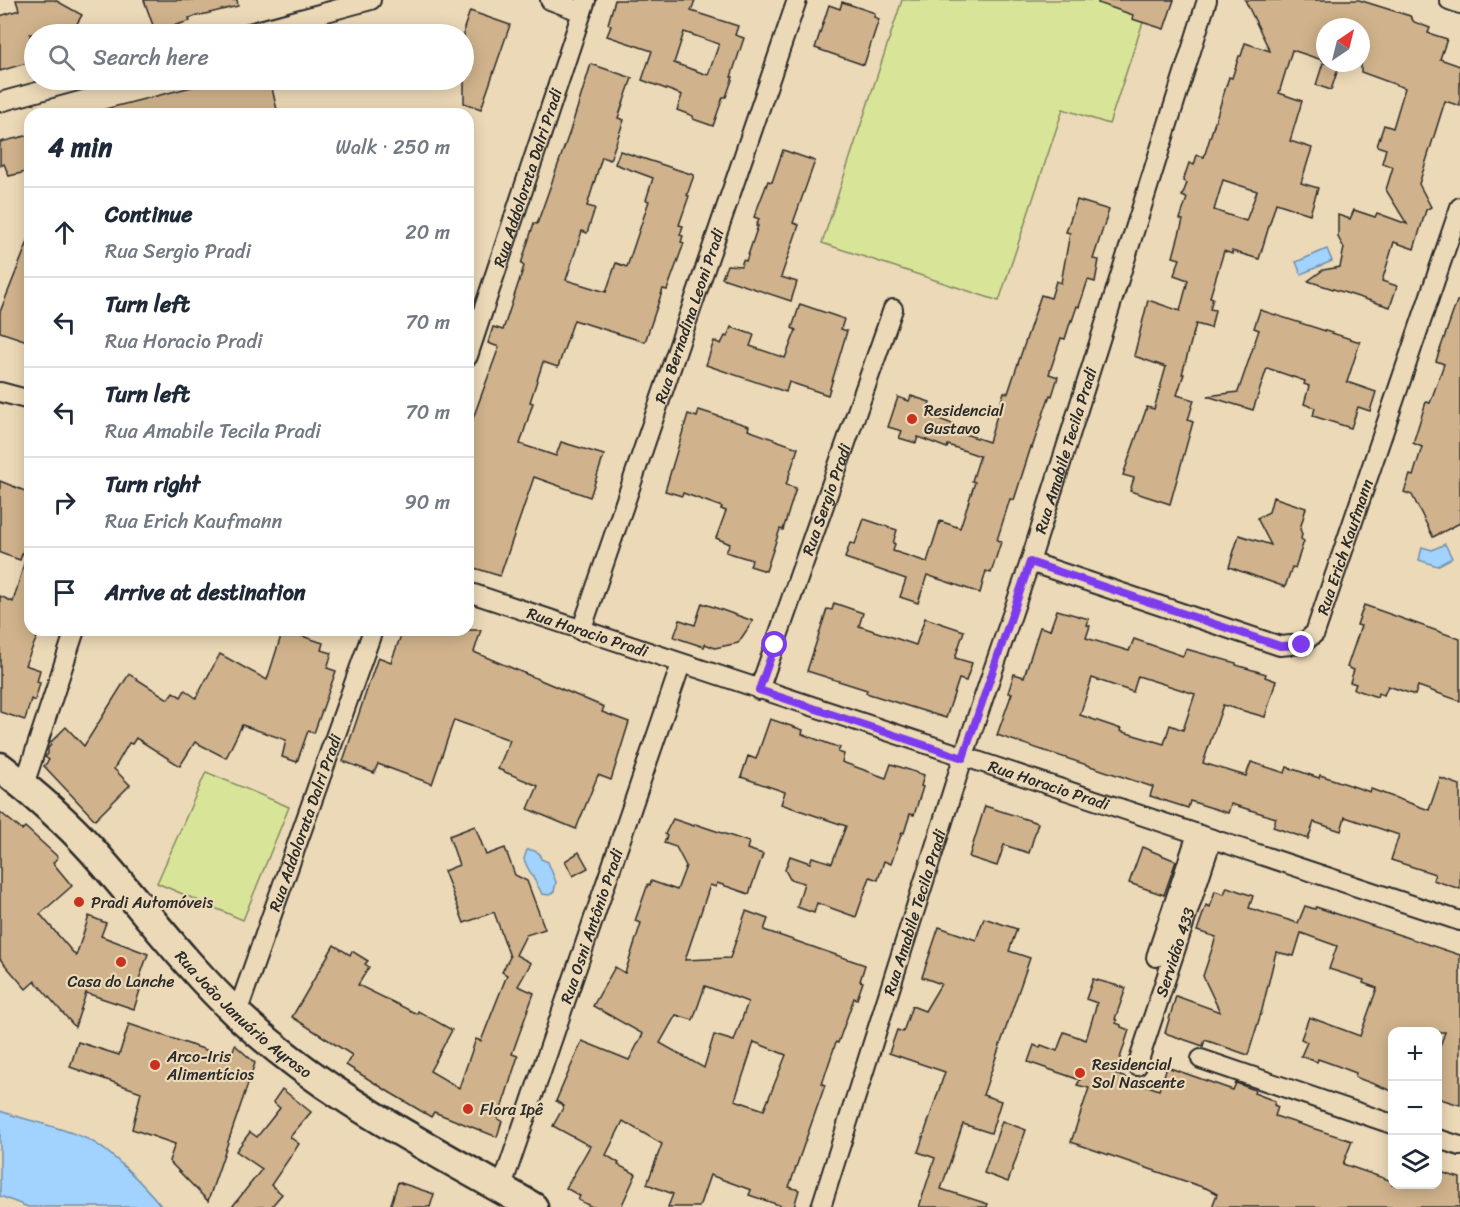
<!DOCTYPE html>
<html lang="en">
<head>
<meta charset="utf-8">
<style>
	body { margin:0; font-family:Sriracha,sans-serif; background:#f6f6f7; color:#1f2937 }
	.controls { position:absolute; right:18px; bottom:18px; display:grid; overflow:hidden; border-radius:12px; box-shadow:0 3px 15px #0003 }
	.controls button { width:54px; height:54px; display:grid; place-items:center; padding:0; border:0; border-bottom:2px solid #e0e1e3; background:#fff; color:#1f2937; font:30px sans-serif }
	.compass { position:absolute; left:1316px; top:18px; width:54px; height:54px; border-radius:50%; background:#fff; box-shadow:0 3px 15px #0003; rotate:35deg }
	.stop { position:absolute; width:18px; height:18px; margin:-14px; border:4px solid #7c3aed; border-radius:50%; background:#fff }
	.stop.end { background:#7c3aed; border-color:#fff; box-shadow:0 2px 6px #0008 }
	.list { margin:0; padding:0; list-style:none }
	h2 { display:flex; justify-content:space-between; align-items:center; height:78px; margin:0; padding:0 24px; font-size:26px }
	h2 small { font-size:20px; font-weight:400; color:#747a83 }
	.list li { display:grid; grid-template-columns:39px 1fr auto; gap:18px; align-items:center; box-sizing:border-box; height:90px; padding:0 24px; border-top:2px solid #e0e1e3 }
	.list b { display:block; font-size:22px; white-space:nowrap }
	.list p { margin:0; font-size:20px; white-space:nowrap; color:#747a83 }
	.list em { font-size:20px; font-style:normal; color:#747a83 }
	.icon { flex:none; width:33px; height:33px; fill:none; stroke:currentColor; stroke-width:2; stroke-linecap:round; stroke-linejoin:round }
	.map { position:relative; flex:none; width:1460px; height:1207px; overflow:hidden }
	.search { position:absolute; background:#fff; box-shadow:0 3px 15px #0003; left:24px; top:24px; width:450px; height:66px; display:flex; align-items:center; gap:15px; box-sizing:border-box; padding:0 21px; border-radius:33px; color:#747a83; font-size:22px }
	.panel { position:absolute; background:#fff; box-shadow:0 3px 15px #0003; left:24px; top:108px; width:450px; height:528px; border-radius:18px }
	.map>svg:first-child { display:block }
	.green { fill:#d8e598; stroke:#828862; stroke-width:1.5 }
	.water { fill:#a1d3fe; stroke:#7290aa; stroke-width:1.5 }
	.building { fill:#d0b38c; stroke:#2b2b2b; stroke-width:1.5; fill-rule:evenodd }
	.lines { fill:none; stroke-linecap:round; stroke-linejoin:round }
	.minor-casing { stroke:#2b2b2b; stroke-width:22 }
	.primary-casing { stroke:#2b2b2b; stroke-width:33 }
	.minor { stroke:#ecd9b7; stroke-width:18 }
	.primary { stroke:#ecd9b7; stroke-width:28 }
	.route { stroke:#7c3aed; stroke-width:8 }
	.poi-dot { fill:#c8321e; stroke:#ecd9b7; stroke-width:2 }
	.labels { text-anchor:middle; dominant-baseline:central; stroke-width:4.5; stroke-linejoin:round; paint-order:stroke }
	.street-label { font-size:16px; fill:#2b2b2b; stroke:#ecd9b7 }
	.poi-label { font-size:16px; fill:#2b2b2b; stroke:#ecd9b7; text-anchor:start }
</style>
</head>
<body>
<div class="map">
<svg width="1460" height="1207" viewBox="0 0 1460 1207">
	<rect width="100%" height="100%" fill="#ecd9b7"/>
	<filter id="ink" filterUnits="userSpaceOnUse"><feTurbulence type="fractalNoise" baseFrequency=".0167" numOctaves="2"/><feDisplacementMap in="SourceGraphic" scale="12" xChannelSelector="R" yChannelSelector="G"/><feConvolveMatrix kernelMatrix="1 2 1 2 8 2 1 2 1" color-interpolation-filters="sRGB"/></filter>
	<g filter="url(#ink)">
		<g class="green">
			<path d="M902,0H1119L1147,10L1109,124L1063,109L999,301L822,243Z"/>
			<path d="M206,772L289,807L243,920L157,883Z"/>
		</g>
		<g class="water">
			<path d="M1327,249L1332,261L1301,274L1296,262Z"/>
			<path d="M1445,544L1452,558L1437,566L1419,560L1422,547L1432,550Z"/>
			<path d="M527,850H532L539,853L541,859L548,862L556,882L554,892L549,895L542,894C536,881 528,871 524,859Z"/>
			<path d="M0,1111C28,1121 58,1126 85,1138C108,1147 146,1187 162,1207H28L0,1196Z"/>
		</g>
		<g class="building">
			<path d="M16,0H55L82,15L71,34H30V62L0,71V16L19,10Z"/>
			<path d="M144,0H237L238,6L189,18L190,21L155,31Z"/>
			<path d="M615,0H695L691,11L738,26L735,35L744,38L731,77H733L726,97H723L713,126L693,119V116L677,110L682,95L642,80L652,51L607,36L611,26L608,24ZM684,32L719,44L708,75L674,63Z"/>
			<path d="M1098,0H1174L1164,29L1132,19L1133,15L1098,3Z"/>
			<path d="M1245,0H1359L1410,16L1414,22L1430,28L1428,33L1447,39L1440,59L1460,66V106L1445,101L1419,184L1431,207L1426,210L1414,249L1394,242L1382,281L1397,286L1390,307L1308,281L1323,270L1340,267L1344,248L1338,237V215L1350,219L1354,210L1375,217L1377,213L1407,224L1386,190L1393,167L1382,163L1386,149L1377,146L1384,125L1393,128L1405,88L1361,72V27H1325V61L1292,50L1279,93L1302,101L1290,141L1312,148L1301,183L1318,188L1310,214L1276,203L1259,259L1232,251V254L1224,251L1210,297L1213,298L1210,309L1215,310L1211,328L1196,324L1182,374H1184L1177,395L1194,400L1188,420L1193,422L1170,504L1130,491L1134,478L1123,475L1147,407L1154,409L1166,367L1134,356L1148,300L1180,311L1188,280L1174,275L1180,259L1173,257L1183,220L1180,219L1187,198L1182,196L1187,183L1183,181L1189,163L1194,165L1197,155L1204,157L1229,77L1232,78L1239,56H1241L1245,43L1270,51ZM1223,180L1257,191L1246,221L1214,210Z"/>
			<path d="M842,2L875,13L874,17L879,19L864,65L815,48L829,5L840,9Z"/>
			<path d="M470,11L510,25L481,109L464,103V28Z"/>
			<path d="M1323,63H1340L1331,90L1316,85Z"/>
			<path d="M591,64L632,78L618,118L624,120L610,160L602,157L587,206L595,208L587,233L582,231L566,280L606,292L616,263L627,267L649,201L646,200L653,178L615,164L620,151L694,175L687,195L689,196L679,225L683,226L680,235L683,236L681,242L684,243L667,290L663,289L645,342L574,320L558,367L543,362L530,402L533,403L520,444L556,456L561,442L604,455L590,497L534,477L500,576L468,566V432L499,347L488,343L493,327L503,330L524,266L521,264L534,223L537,224L570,131Z"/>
			<path d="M219,80H270L278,114H106L105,109Z"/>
			<path d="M30,135V171L9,176L4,164L0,166V142Z"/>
			<path d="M783,150L815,161L793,223L799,225L781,277L797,282L791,301L722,278L727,265L741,266L743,260L746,261L758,226H756L759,219L754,217L768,181L772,182Z"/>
			<path d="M1077,200L1109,210L1093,259L1099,260L1095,282L1088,280L1079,307L1077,306L1072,321L1071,320L1065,339L1061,338L1049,374L1058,377L1052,396L1050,395L1046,406L1032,448L1031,447L1014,500L1010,499L997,540L1001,542L991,573L986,571L980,593L927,575L918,603L900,597L906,579L845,558L850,543L855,544L864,519L897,530L893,543L895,544L893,551L927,562L940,521L960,528L975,482L972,481L980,456L948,445L947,448L918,437L916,443L899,438L902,431L888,427L898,397L909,401L911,396L930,402L928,408L936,410L934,417L955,425L953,430L989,442L1004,392L1008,393L1041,295L1051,298L1056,281L1061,283L1070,233L1066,232Z"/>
			<path d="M29,239H30V342L0,332V312Z"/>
			<path d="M1457,301H1460V523L1433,537L1412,495L1404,492L1410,475L1413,476L1422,447L1413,443L1426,402L1430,403L1444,364L1436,361Z"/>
			<path d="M800,304L844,319L841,329L847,331L828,395L789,382L786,392L706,365L714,341L721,344L725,336L727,337L731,327L754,335L750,346L785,358L796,330L792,328Z"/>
			<path d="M1260,310L1360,342L1347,382L1376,392L1370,411L1358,407L1351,428L1313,416L1315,408L1304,404L1309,386L1304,384L1305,381L1267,368L1253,410L1207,396L1238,392L1259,330L1254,328Z"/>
			<path d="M699,410L749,426L748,430L798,448L786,485L796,488L783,530L780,529L766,571L750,566L752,560L726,552L730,544L716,538L726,511L721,509L722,507L683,493L682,496L665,491L688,414L697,417Z"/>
			<path d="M0,481L30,493V541L27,540L20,560L0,553Z"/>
			<path d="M1273,497L1306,508L1300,529L1302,534L1301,539L1304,541L1295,568L1292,567L1285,587L1229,567L1239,535L1271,545L1257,518L1269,512Z"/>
			<path d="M26,557L30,558V630H40L25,665L40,670L37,682L40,683L35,701L31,699L25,720L0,712V596L13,602Z"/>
			<path d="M702,603L753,621L738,643L715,648L705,644L704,647L674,637L680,620L695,625Z"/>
			<path d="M834,603L863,613L859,626L916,645L925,618L964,631L955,658L972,663L966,681L959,679L946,718L866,693L867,690L807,671L827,609L832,610Z"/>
			<path d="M1364,605L1460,639V701L1418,686L1415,695L1388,686L1384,695L1378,693L1377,697L1354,689L1356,684L1350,682L1354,670L1347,667L1361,626L1357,625Z"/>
			<path d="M1057,610L1089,619L1087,625L1090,626L1086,638L1129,651L1134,639L1183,656L1186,649L1236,663V665L1266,674L1265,677L1276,681L1265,717L1223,705L1203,763L1246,776L1251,762L1285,773L1287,767L1319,778L1320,775L1370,792L1371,789L1429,810L1440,778L1460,785V889L1433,880L1435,874L1391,860L1399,835L1345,817L1341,831L1314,822L1308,839L1273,827L1276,818L1231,804L1228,813L1190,801L1188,808L1150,796L1153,787L997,735L1012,693H1008L1014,674L1024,677L1040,627L1050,630ZM1138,676L1195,694L1183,730L1170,725L1164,744L1120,731L1121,729L1080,715L1092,678L1133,692Z"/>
			<path d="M403,630H481L474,652L604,707L602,712L629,722L611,780L598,775L576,829L528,809L538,786L498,769L510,740L454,720L432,784L378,764L374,773L343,761L378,657L391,662Z"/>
			<path d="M287,631L323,643L321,650L332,653L327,668L336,671L314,733L308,731L297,762L282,757L286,740L242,725L226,758L195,742L180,766L136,738L132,744L129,743L114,769L130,785L95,820L44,766L49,760L45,757L48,754V748L51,745L50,743L66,727L84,746L129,674L168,699L173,692L181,697L185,690L196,698L220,654L267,680L281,636L285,638Z"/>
			<path d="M770,719L803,730L802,734L840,748L838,752L844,754L842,762L886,778L891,764L924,775L921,786L923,787L914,815L910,814L904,833L902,832L891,864L884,861L878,880L870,877L856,917L817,903L814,913L797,907L804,883L790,879L785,870L790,856L810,863L812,857L832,863L846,826L781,804L785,792L741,777L748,756L756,759Z"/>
			<path d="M985,806L1038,823L1029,853L1004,845L997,866L969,857Z"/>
			<path d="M0,812L22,830L25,827L58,857L53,863L72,886L40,914L76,956L89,916L106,923L101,936L148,954L137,985L141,987L134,1009L86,993L75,1027L35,981L26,989L0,959Z"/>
			<path d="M673,819L694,826L695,824L749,842L747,849L763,854L749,894L717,883L716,887L710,885L685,960L730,958L746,911L768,919L764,930L865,965L860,981L863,982L857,999L854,998L838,1043L836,1042L822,1084L825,1085L789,1187L799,1190L794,1207H785L749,1195L751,1190L710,1175L699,1207H668L673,1194L647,1184L662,1144L623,1121L606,1155L619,1163L618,1165L636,1174L621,1207H592L578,1200L580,1196L566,1188L590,1146L553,1126L564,1106L556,1101L582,1041L629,1060L643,1034L593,1006L615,967L625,973L641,923L635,921L648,884L650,885L651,881L677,890L686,866L676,847L664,843L667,836L665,834ZM705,986L748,1002L734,1041L714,1035L704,1068L660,1043L676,1015L693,1020ZM754,1042L786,1055L764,1110L735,1100Z"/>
			<path d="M475,826L486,855L505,848L515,875L527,881L545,929L526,935L516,955L531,963L518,986L534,993L512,1054L518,1056L498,1119L502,1121L497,1137L434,1112L431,1117L389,1092L346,1065L352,1055L292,1017L334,945L350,955L352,951L368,961L365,964L369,967L358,985L417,1014L418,1011L452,1030L430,1071L459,1088L476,1039L481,1041L507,975L502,972L510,957L494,912L464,923L444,871L459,865L449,836Z"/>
			<path d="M1142,847L1176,861L1164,895L1129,883Z"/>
			<path d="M579,852L588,868L573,876L565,861Z"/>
			<path d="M1227,887L1253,896L1249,908L1298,923L1305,906L1315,909L1316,907L1460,955V1105L1437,1098V1054L1445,1032H1392V1091L1355,1077L1356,1073L1335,1065L1318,1059L1317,1062L1301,1056L1307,1042L1301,1039L1309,1017L1360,1036L1377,988L1363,983L1364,980L1329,969L1337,946L1301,933L1294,956L1276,952L1262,1010L1248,1055L1205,1040L1203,1046L1165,1033L1176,996L1220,1012L1203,976L1216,937L1197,931L1206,905L1210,907L1215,891L1224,894Z"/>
			<path d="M984,918L1017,929L1009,951L1030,958L983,1095L1001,1101L991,1133L963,1124L941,1189L988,1204L987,1207H919L935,1158L918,1152L945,1072L889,1053L897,1030L903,1032L912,1006L925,1011L941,984L922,977L939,927L976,940Z"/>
			<path d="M1093,979L1126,988L1115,1019L1117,1020L1116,1023L1121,1025V1027L1129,1030L1115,1074L1159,1090L1167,1067L1233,1090L1236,1083L1255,1090L1254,1093L1275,1101L1274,1105L1278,1107L1275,1116L1352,1141L1343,1164L1392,1181V1185H1437V1171L1460,1178V1207H1212L1217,1194L1208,1189L1071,1142L1089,1088L1077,1085L1080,1080L1028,1062L1034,1045L1040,1048L1041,1045L1057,1051L1064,1032L1086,1040L1097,1003L1086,999Z"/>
			<path d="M129,1024L230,1058L235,1045L255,1063L208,1201L169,1161L175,1144L132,1129L141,1092L70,1067L78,1042L119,1055Z"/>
			<path d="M282,1089L311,1112L290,1137L299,1144L271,1185L282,1194L271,1207H232L262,1169L236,1151L250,1132L257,1137L280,1108L273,1102Z"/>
			<path d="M1002,1121L1026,1130L1008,1182L984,1173Z"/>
			<path d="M398,1182L434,1194L430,1207H390Z"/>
		</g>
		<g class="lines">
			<g class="minor-casing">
				<g id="minor">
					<path d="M550,0L582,12"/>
					<path d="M1449,0L1460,4"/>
					<path d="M245,34L371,0"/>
					<path d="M0,102L81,80"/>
					<path id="s1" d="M468,356L586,0"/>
					<path d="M0,392L30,400"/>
					<path id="s2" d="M1030,562L1280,646L1302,644L1315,633L1460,207"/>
					<path id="s3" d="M468,592L1460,921"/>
					<path id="s4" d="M581,631L797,0"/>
					<path id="s5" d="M759,690L893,309"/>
					<path d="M24,785L75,630"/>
					<path d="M1156,957L1197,834"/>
					<path id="s6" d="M237,1013L373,630"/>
					<path d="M1201,1059L1392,1124"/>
					<path id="s7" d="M1137,1066L1212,839"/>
					<path d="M1438,1139L1460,1146"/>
					<path id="s8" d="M501,1189L681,664"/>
					<path id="s9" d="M821,1207L963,758L1030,562L1207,0"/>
				</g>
			</g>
			<g class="primary-casing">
				<g id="primary">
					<path id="s10" d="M0,767C32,792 64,819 91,849C140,904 184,964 238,1015C324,1096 431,1148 533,1207"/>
				</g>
			</g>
			<use href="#minor" class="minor"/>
			<use href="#primary" class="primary"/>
		</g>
	</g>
	<g class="lines" filter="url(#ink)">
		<path class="route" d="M775,645L759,690L963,758L1030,562L1280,646L1302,645"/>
	</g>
	<g class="poi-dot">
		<circle cx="912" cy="419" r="6"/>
		<circle cx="79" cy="902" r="6"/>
		<circle cx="121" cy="962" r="6"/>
		<circle cx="155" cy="1065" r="6"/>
		<circle cx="1080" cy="1073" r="6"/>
		<circle cx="468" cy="1109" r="6"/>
	</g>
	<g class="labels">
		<g class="street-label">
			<text stroke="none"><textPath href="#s1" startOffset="188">Rua Addolorata Dalri Pradi</textPath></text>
			<text stroke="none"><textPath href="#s4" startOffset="333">Rua Bernadina Leoni Pradi</textPath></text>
			<text stroke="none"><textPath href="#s9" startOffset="795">Rua Amabile Tecila Pradi</textPath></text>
			<text stroke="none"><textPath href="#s5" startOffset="202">Rua Sergio Pradi</textPath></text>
			<text stroke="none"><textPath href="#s2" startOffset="394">Rua Erich Kaufmann</textPath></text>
			<text stroke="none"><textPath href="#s3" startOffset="126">Rua Horacio Pradi</textPath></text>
			<text stroke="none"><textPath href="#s3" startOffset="612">Rua Horacio Pradi</textPath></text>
			<text stroke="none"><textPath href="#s6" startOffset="202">Rua Addolorata Dalri Pradi</textPath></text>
			<text stroke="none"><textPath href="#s9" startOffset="309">Rua Amabile Tecila Pradi</textPath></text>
			<text stroke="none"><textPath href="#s8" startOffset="278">Rua Osni Antônio Pradi</textPath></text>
			<text stroke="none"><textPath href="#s7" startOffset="120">Servidão 433</textPath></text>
			<text stroke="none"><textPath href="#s10" startOffset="348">Rua João Januário Ayroso</textPath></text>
		</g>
		<g class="poi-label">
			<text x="924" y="410">Residencial<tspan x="924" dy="18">Gustavo</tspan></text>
			<text x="91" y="902">Pradi Automóveis</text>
			<text x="121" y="981" text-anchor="middle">Casa do Lanche</text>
			<text x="167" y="1056">Arco-Iris<tspan x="167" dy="18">Alimentícios</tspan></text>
			<text x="1092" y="1064">Residencial<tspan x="1092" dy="18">Sol Nascente</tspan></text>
			<text x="480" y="1109">Flora Ipê</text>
		</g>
	</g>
</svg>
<div class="controls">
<button>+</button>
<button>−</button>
<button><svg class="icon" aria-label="layers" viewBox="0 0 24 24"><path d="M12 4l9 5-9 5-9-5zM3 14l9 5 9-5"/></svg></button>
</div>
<svg class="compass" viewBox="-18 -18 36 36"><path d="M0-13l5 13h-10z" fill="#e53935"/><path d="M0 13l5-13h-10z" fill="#747a83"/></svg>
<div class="stop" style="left:775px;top:645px"></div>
<div class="stop end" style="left:1302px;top:645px"></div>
<div class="search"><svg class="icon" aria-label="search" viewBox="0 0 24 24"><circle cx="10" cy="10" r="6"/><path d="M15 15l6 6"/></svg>Search here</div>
<section class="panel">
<h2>4 min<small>Walk · 250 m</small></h2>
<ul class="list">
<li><svg class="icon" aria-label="ahead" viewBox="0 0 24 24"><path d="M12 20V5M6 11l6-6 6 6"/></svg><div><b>Continue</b><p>Rua Sergio Pradi</p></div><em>20 m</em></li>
<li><svg class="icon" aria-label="left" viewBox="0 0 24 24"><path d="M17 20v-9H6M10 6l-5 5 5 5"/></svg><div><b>Turn left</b><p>Rua Horacio Pradi</p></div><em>70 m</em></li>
<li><svg class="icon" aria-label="left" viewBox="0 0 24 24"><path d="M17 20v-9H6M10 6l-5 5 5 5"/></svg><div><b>Turn left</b><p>Rua Amabile Tecila Pradi</p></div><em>70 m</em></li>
<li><svg class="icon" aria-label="right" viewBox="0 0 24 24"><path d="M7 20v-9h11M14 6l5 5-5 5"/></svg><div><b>Turn right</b><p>Rua Erich Kaufmann</p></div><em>90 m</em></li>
<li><svg class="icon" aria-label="arrive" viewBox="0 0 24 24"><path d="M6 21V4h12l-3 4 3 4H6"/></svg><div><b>Arrive at destination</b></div></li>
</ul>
</section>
</div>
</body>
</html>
